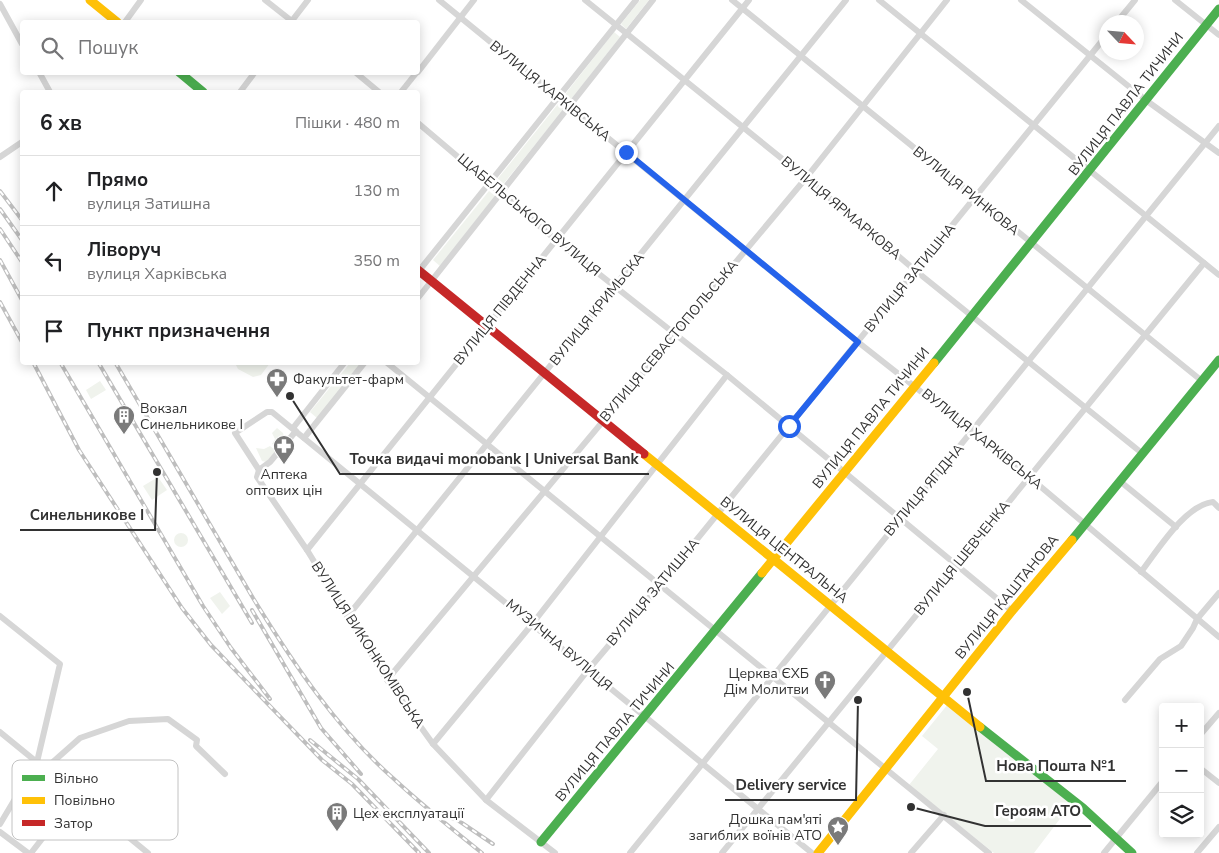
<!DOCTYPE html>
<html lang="uk">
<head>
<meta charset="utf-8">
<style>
	body { margin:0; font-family:"Nunito Sans",sans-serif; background:#f2f2f2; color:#202124 }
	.controls { position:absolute; right:15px; bottom:15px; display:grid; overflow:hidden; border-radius:5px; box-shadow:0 2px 12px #0003 }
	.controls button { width:45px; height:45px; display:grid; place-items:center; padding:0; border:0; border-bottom:1px solid #e0e0e0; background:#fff; color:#202124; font:25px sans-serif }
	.compass { position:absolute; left:1099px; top:15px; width:45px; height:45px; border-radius:50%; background:#fff; box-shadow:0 2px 12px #0003; rotate:116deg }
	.stop { position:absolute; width:15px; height:15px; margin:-11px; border:4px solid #2563eb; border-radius:50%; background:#fff }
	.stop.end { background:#2563eb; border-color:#fff; box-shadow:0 1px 5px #0008 }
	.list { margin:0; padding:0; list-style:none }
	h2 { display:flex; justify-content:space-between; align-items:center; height:65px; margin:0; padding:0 20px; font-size:21px }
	h2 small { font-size:16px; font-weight:400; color:#757577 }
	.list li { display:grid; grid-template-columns:32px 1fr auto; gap:15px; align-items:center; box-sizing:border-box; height:70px; padding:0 20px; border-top:1px solid #e0e0e0 }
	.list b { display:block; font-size:19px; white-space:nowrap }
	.list p { margin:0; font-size:16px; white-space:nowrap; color:#757577 }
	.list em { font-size:16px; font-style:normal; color:#757577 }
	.icon { flex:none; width:28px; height:28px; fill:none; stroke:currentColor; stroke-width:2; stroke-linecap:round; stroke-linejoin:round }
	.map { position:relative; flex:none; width:1219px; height:853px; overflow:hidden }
	.search { position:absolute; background:#fff; box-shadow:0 2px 12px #0003; left:20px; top:20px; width:400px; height:55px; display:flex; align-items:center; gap:12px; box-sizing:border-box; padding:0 18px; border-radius:5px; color:#757577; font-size:19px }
	.panel { position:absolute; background:#fff; box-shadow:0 2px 12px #0003; left:20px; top:90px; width:400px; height:275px; border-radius:5px }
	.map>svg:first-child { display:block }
	.green { fill:#f0f3ed }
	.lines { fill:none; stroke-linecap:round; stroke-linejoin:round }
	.street { stroke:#d6d6d6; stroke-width:6 }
	.fast { stroke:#4caf50; stroke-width:9 }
	.slow { stroke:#ffc107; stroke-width:9 }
	.jam { stroke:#c62828; stroke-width:9 }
	.rail-casing { stroke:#bebebe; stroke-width:4 }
	.rail { stroke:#fff; stroke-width:2; stroke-dasharray:5.5; stroke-linecap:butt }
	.route { stroke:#2563eb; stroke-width:6 }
	.labels { text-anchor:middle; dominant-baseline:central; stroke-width:5; stroke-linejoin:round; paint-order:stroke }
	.street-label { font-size:14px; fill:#323232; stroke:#fff }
	.poi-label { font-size:14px; fill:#323232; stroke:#fff; text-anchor:start }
	.key { fill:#fff; stroke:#c2c2c2; stroke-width:1 }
	.key-label { font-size:14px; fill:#323232 }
	.leader { fill:none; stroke:#323232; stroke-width:2 }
	.callout-dot { fill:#323232; stroke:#fff; stroke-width:2 }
	.callout-label { font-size:15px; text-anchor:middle; font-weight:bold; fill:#323232; stroke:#fff; stroke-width:5; stroke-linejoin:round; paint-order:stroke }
</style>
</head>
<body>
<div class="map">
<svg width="1219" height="853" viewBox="0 0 1219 853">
	<rect width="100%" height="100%" fill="#fff"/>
	<g class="green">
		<path d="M640,0H649L626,29L621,24Z"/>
		<path d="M614,32L620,37L569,102L563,97Z"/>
		<path d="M558,104L564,109L501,187L495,182Z"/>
		<path d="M489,191L495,196L440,266L433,260Z"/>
		<path d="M235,363H270L261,375L253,377L238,369Z"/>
		<path d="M350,363H362L317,418L310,412Z"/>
		<path d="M100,381L106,390L91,399L86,390Z"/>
		<path d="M277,428L283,433L285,440L278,448L272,444L275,439L272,433Z"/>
		<path d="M270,446L276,451L266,462L262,461L256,448L264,449Z"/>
		<path d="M158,477L167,490L152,500L143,486Z"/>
		<circle cx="181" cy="540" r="7"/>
		<path d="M220,592L230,606L222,614L210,598Z"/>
		<path d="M948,704L1072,803L1034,853H994L909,785L938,749L922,736Z"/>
	</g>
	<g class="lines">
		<g class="street">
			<path d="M265,0L293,22"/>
			<path d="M439,0L858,342L1028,476L1219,637"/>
			<path d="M585,0L806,178L916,271L1143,454"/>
			<path d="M732,0L1202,381"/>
			<path d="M879,0L1219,275"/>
			<path d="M1021,0L1147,101L1219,153"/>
			<path d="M1175,0L1219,35"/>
			<path d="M0,4L22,44"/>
			<path d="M125,22L141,0"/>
			<path d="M291,22L308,0"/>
			<path d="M1117,22L1135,0"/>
			<path d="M39,72L50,92"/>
			<path d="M355,72L379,92"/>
			<path d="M418,72L474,0"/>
			<path d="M240,92L255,72"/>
			<path d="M401,92L417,72"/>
			<path d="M418,123L556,240L727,375L1012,611"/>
			<path d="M0,157L22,142"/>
			<path d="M418,272L636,0"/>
			<path d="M418,298L653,0"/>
			<path d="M386,362L989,853"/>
			<path d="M293,428L345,362"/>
			<path d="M304,438L365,362"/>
			<path d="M259,470L235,433L267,412H272L812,853"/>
			<path d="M259,470L257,477L307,550L387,680L433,744L486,800L555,853"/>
			<path d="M259,470L270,462L296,431"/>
			<path d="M1121,482L1176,527"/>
			<path d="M307,550L749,0"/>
			<path d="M1141,572C1158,550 1185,505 1213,502L1219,508"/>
			<path d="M0,616L60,664L37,762L0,824"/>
			<path d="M347,617L846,0"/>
			<path d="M387,680L806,178L947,0"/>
			<path d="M1125,700L1160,659L1181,646L1193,628L1197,619L1219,593"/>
			<path d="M0,732L148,853"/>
			<path d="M1200,735L1219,713"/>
			<path d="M433,744L533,623L727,375"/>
			<path d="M1200,768L1219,783"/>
			<path d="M45,769L80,738L129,721L168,719L197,740L196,746L225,774"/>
			<path d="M486,800L588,670L659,586L1106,36"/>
			<path d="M0,832L28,853"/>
			<path d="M31,853L76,795"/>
			<path d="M630,853L1219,126"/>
			<path d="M722,853L1204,263"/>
			<path d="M911,853L944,815"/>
			<path d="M1104,853L1163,781"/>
			<path d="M1197,853L1219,827"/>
		</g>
		<g class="fast">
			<path d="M179,72L203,92"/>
			<path d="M934,363L1219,9"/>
			<path d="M1072,540L1219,360"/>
			<path d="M980,727L1083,808L1132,853"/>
			<path d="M541,842L762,573"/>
		</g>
		<g class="slow">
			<path d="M90,0L117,22"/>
			<path d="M644,454L980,727"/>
			<path d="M762,573L934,363"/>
			<path d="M818,853L1012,611L1072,540"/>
		</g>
		<path class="jam" d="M418,270L644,454"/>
		<g class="rail-casing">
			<g id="rail">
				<path d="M0,191L22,220"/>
				<path d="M0,209L22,240"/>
				<path d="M0,229L22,262"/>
				<path d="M0,260L22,300"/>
				<path d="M0,302L22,342"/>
				<path d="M33,362L79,450L182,608L211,645L322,760L352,784L419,853"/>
				<path d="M60,362L203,606L231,648L270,699"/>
				<path d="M98,362L252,623"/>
				<path d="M115,362L253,598C293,663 337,729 394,779C422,805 452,829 482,853"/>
				<path d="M252,610L321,728L361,774"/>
				<path d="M310,740L358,779L429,853"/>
				<path d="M443,815L459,821L493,844"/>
			</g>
		</g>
		<use href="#rail" class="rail"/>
	</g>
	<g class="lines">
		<path class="route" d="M626,152L858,342L789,426"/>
	</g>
	<defs>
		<g id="pharmacy-pin" transform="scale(1.125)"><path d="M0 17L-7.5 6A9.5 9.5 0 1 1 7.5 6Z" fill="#7a7a7a" stroke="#fff"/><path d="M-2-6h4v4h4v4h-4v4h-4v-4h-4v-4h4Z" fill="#fff"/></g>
		<g id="building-pin" transform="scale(1.125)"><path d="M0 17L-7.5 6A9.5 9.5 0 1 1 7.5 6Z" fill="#7a7a7a" stroke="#fff"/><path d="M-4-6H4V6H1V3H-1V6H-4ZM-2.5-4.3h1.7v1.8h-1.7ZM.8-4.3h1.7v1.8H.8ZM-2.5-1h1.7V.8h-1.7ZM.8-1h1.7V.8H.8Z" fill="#fff"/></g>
		<g id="church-pin" transform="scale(1.125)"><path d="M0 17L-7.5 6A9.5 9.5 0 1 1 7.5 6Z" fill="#7a7a7a" stroke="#fff"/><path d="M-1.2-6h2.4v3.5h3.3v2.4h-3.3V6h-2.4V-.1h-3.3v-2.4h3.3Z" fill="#fff"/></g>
		<g id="sight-pin" transform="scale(1.125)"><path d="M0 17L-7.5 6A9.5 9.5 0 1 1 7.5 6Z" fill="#7a7a7a" stroke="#fff"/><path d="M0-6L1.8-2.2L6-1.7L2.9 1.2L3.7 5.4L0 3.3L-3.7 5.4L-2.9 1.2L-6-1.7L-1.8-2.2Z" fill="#fff"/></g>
	</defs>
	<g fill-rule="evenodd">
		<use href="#pharmacy-pin" x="277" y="379"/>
		<use href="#building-pin" x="124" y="416"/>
		<use href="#pharmacy-pin" x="284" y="446"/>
		<use href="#church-pin" x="825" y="681"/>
		<use href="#building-pin" x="337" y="813"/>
		<use href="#sight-pin" x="838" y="827"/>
	</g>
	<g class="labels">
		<g class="street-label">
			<text transform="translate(550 91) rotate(39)">ВУЛИЦЯ ХАРКІВСЬКА</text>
			<text transform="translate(1126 104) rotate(-52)">ВУЛИЦЯ ПАВЛА ТИЧИНИ</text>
			<text transform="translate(966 191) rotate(39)">ВУЛИЦЯ РИНКОВА</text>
			<text transform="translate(841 208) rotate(40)">ВУЛИЦЯ ЯРМАРКОВА</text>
			<text transform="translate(529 215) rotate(40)">ЩАБЕЛЬСЬКОГО ВУЛИЦЯ</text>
			<text transform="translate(910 278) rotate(-51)">ВУЛИЦЯ ЗАТИШНА</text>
			<text transform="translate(597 309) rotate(-51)">ВУЛИЦЯ КРИМЬСКА</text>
			<text transform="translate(500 310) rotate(-51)">ВУЛИЦЯ ПІВДЕННА</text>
			<text transform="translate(669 341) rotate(-50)">ВУЛИЦЯ СЕВАСТОПОЛЬСЬКА</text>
			<text transform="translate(871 418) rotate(-51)">ВУЛИЦЯ ПАВЛА ТИЧИНИ</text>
			<text transform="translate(982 439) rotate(39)">ВУЛИЦЯ ХАРКІВСЬКА</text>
			<text transform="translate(924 490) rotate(-50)">ВУЛИЦЯ ЯГІДНА</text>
			<text transform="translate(784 550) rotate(39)">ВУЛИЦЯ ЦЕНТРАЛЬНА</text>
			<text transform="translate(962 558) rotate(-51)">ВУЛИЦЯ ШЕВЧЕНКА</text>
			<text transform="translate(653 592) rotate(-50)">ВУЛИЦЯ ЗАТИШНА</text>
			<text transform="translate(1007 597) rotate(-51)">ВУЛИЦЯ КАШТАНОВА</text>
			<text transform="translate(368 645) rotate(57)">ВУЛИЦЯ ВИКОНКОМІВСЬКА</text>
			<text transform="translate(559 645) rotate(40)">МУЗИЧНА ВУЛИЦЯ</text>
			<text transform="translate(615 732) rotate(-50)">ВУЛИЦЯ ПАВЛА ТИЧИНИ</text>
		</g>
		<g class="poi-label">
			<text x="293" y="379">Факультет-фарм</text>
			<text x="140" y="408">Вокзал<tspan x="140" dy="16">Синельникове І</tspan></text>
			<text x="284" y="474" text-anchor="middle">Аптека<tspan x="284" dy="16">оптових цін</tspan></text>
			<text x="809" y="673" text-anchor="end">Церква ЄХБ<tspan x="809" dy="16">Дім Молитви</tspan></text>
			<text x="353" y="813">Цех експлуатації</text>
			<text x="822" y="819" text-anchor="end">Дошка пам'яті<tspan x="822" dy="16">загиблих воїнів АТО</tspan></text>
		</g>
	</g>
	<rect x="12" y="760" width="166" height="80" rx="8" class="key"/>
	<rect x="22" y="775" width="23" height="6" fill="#4caf50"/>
	<rect x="22" y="797" width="23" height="7" fill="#ffc107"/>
	<rect x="22" y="820" width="23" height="6" fill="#c62828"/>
	<g class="key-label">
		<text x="54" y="783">Вільно</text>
		<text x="54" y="805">Повільно</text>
		<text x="54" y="828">Затор</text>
	</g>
	<path class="leader" d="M290 396L340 474H649M157 472L155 530H20M967 692L986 781H1126M858 700L856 800H725M911 807L985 826H1091"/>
	<g class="callout-dot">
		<circle cx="290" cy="396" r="5"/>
		<circle cx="157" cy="472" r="5"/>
		<circle cx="967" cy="692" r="5"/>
		<circle cx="858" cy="700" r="5"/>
		<circle cx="911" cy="807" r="5"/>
	</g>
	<g class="callout-label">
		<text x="494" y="464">Точка видачі monobank | Universal Bank</text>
		<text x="87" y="520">Синельникове І</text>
		<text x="1056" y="771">Нова Пошта №1</text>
		<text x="791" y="790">Delivery service</text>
		<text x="1038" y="816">Героям АТО</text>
	</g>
</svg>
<div class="controls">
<button>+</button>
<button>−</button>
<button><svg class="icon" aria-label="layers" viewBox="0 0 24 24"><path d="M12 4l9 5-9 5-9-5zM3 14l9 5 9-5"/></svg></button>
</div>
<svg class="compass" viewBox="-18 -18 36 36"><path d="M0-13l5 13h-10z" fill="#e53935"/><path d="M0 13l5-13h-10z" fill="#757577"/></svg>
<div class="stop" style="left:789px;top:426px"></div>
<div class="stop end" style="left:626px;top:152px"></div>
<div class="search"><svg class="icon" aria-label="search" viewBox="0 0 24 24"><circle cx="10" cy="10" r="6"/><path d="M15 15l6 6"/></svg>Пошук</div>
<section class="panel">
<h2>6 хв<small>Пішки · 480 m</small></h2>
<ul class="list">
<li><svg class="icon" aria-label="ahead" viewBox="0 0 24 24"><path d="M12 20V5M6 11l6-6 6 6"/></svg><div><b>Прямо</b><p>вулиця Затишна</p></div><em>130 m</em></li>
<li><svg class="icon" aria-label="left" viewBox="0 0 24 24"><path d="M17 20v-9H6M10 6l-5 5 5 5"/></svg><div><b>Ліворуч</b><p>вулиця Харківська</p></div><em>350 m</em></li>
<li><svg class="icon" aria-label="arrive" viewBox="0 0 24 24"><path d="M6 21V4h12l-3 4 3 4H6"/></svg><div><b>Пункт призначення</b></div></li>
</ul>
</section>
</div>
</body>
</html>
